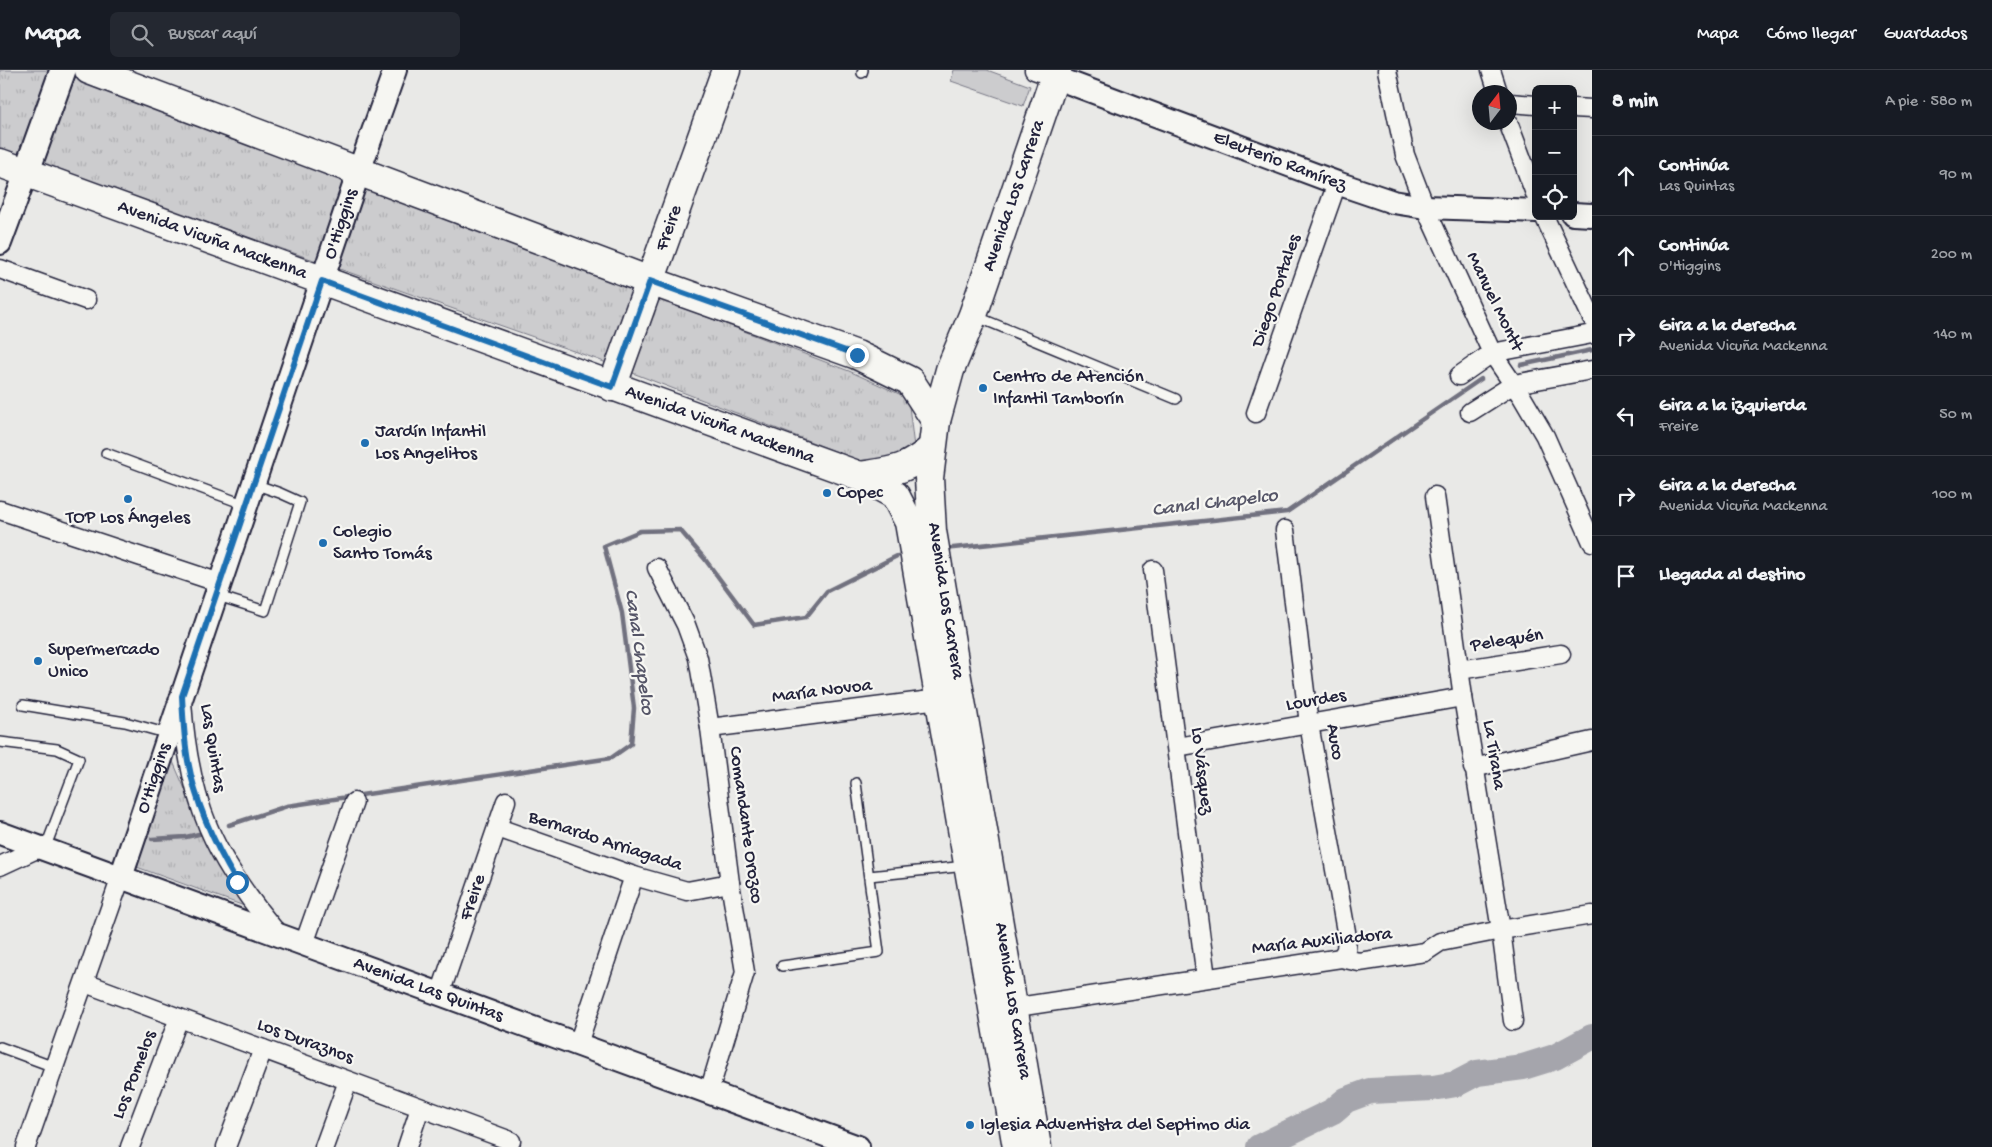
<!DOCTYPE html>
<html lang="es">
<head>
<meta charset="utf-8">
<style>
	body { margin:0; font-family:"Gochi Hand",sans-serif; background:#242831; color:#f1f3f6 }
	.controls { position:absolute; right:15px; top:15px; display:grid; overflow:hidden; border-radius:8px; box-shadow:0 5px 20px #0002 }
	.controls button { width:45px; height:45px; display:grid; place-items:center; padding:0; border:0; border-bottom:1px solid #363941; background:#171b24; color:#f1f3f6; font:25px sans-serif }
	.compass { position:absolute; left:1472px; top:15px; width:45px; height:45px; border-radius:50%; background:#171b24; box-shadow:0 5px 20px #0002; rotate:16deg }
	.stop { position:absolute; width:15px; height:15px; margin:-11px; border:4px solid #1f6fb2; border-radius:50%; background:#fff }
	.stop.end { background:#1f6fb2; border-color:#fff; box-shadow:0 1px 5px #0008 }
	.list { margin:0; padding:0; list-style:none }
	h2 { display:flex; justify-content:space-between; align-items:center; height:65px; margin:0; padding:0 20px; font-size:21px }
	h2 small { font-size:16px; font-weight:400; color:#9ea1a6 }
	.list li { display:grid; grid-template-columns:32px 1fr auto; gap:15px; align-items:center; box-sizing:border-box; height:80px; padding:0 20px; border-top:1px solid #363941 }
	.list b { display:block; font-size:19px; white-space:nowrap }
	.list p { margin:0; font-size:16px; white-space:nowrap; color:#9ea1a6 }
	.list em { font-size:16px; font-style:normal; color:#9ea1a6 }
	.icon { flex:none; width:28px; height:28px; fill:none; stroke:currentColor; stroke-width:2; stroke-linecap:round; stroke-linejoin:round }
	.map { position:relative; flex:none; width:1592px; height:1077px; overflow:hidden }
	header { display:flex; align-items:center; gap:30px; box-sizing:border-box; height:70px; padding:0 25px; background:#171b24; border-bottom:1px solid #363941 }
	header strong { font-size:24px }
	nav { display:flex; gap:28px; margin-inline-start:auto; font-size:18px }
	.search { width:350px; height:45px; background:#242831; display:flex; align-items:center; gap:12px; box-sizing:border-box; padding:0 18px; border-radius:8px; color:#9ea1a6; font-size:19px }
	main { display:flex }
	aside { flex:1; background:#171b24 }
	.map>svg:first-child { display:block }
	.green { fill:#ccccce; stroke:#777784 }
	.park { fill:url(#park-tufts); stroke:#777784 }
	.lines { fill:none; stroke-linecap:round; stroke-linejoin:round }
	.stream { stroke:#71717f; stroke-width:4.5 }
	.river { stroke:#a5a5ac; stroke-width:26 }
	.service-casing { stroke:#22223b; stroke-width:12 }
	.minor-casing { stroke:#22223b; stroke-width:21 }
	.tertiary-casing { stroke:#22223b; stroke-width:26 }
	.secondary-casing { stroke:#22223b; stroke-width:29 }
	.primary-casing { stroke:#22223b; stroke-width:31 }
	.service { stroke:#f6f6f2; stroke-width:9 }
	.minor { stroke:#f6f6f2; stroke-width:18 }
	.tertiary { stroke:#f6f6f2; stroke-width:22 }
	.secondary { stroke:#f6f6f2; stroke-width:25 }
	.primary { stroke:#f6f6f2; stroke-width:28 }
	.route { stroke:#1f6fb2; stroke-width:6 }
	.poi-dot { fill:#1f6fb2; stroke:#f6f6f2; stroke-width:2 }
	.labels { text-anchor:middle; dominant-baseline:central; stroke-width:4.5; stroke-linejoin:round; paint-order:stroke }
	.street-label { font-size:19px; fill:#22223b; stroke:#f6f6f2 }
	.poi-label { font-size:19px; fill:#22223b; stroke:#f6f6f2; text-anchor:start }
	.water-label { font-size:20px; font-style:italic; fill:#565668; stroke:#f6f6f2 }
</style>
</head>
<body>
<header>
<strong>Mapa</strong>
<div class="search"><svg class="icon" aria-label="search" viewBox="0 0 24 24"><circle cx="10" cy="10" r="6"/><path d="M15 15l6 6"/></svg>Buscar aquí</div>
<nav><a>Mapa</a><a>Cómo llegar</a><a>Guardados</a></nav>
</header>
<main>
<div class="map">
<svg width="1592" height="1077" viewBox="0 0 1592 1077">
	<defs>
		<pattern id="park-tufts" width="24" height="20" patternUnits="userSpaceOnUse" patternTransform="scale(1.25)"><rect width="24" height="20" fill="#ccccce"/><path d="M3 7l-1-3M5 7V3M7 7l1-3M15 17l-1-3M17 17v-4M19 17l1-3" fill="none" stroke="#afafb2"/></pattern>
	</defs>
	<rect width="100%" height="100%" fill="#e9e9e7"/>
	<filter id="ink" filterUnits="userSpaceOnUse"><feTurbulence type="fractalNoise" baseFrequency=".02" numOctaves="2"/><feDisplacementMap in="SourceGraphic" scale="10" xChannelSelector="R" yChannelSelector="G"/><feConvolveMatrix kernelMatrix="1 2 1 2 8 2 1 2 1" color-interpolation-filters="sRGB"/></filter>
	<g filter="url(#ink)">
		<path class="green" d="M954,0H987L1030,16L1023,36L951,11Z"/>
		<g class="park">
			<path d="M0,0H57L849,301L908,328L914,377L895,396L871,395L599,290L0,80Z"/>
			<path d="M171,687L215,788L247,837L134,796Z"/>
		</g>
		<g class="lines">
			<g class="stream">
				<path d="M1521,295L1592,280"/>
				<path d="M944,479L1287,442L1481,309"/>
				<path d="M229,755L287,736L611,688L631,674L634,638L622,543L604,476L640,461L680,460L704,488L754,555L806,547L827,521L897,486"/>
				<path d="M152,769L186,767L203,763"/>
			</g>
			<path class="river" d="M1259,1077L1333,1041L1346,1030L1370,1021L1433,1018L1456,1014L1477,1003L1523,997L1555,987L1592,967"/>
			<g class="service-casing">
				<g id="service">
					<path d="M862,3L863,0"/>
					<path d="M975,246L1176,329"/>
					<path d="M106,383L246,435"/>
					<path d="M215,525L265,541L300,432L280,423L254,414"/>
					<path d="M23,635L125,652L169,664"/>
					<path d="M0,672L57,679L79,689L45,779"/>
					<path d="M869,806L966,796"/>
					<path d="M782,896L879,882L856,713"/>
					<path d="M0,977L54,997"/>
				</g>
			</g>
			<g class="minor-casing">
				<g id="minor">
					<path d="M1034,0L1054,7"/>
					<path d="M1387,0L1405,85L1425,137L1492,283L1522,327L1545,366L1592,472"/>
					<path d="M1491,0L1498,22"/>
					<path d="M1510,33L1536,35"/>
					<path d="M1573,38L1592,39"/>
					<path d="M1508,52L1536,126"/>
					<path d="M1544,146L1592,248"/>
					<path d="M0,199L86,230"/>
					<path d="M1459,306L1492,283L1592,264"/>
					<path d="M1470,342L1514,314L1592,300"/>
					<path d="M1256,343L1337,113"/>
					<path d="M1435,426L1463,627L1501,860L1513,951"/>
					<path d="M0,440L220,513"/>
					<path d="M1285,460L1309,654L1347,867L1346,880L1341,888"/>
					<path d="M657,498L686,555L698,588L710,658L730,813L745,902L709,1022"/>
					<path d="M1153,500L1206,908"/>
					<path d="M1459,600L1561,584"/>
					<path d="M182,632C189,733 213,787 278,864"/>
					<path d="M710,658L939,629"/>
					<path d="M1177,677L1463,627"/>
					<path d="M1473,698L1592,671"/>
					<path d="M498,758L634,806L687,821L730,813"/>
					<path d="M0,796L41,777"/>
					<path d="M304,874L354,732"/>
					<path d="M85,913L511,1071"/>
					<path id="s1" d="M440,924L506,731"/>
					<path d="M1004,939L1341,888L1359,892L1425,882L1440,872L1501,860L1592,845"/>
					<path d="M578,974L634,806"/>
					<path d="M26,1077L121,807"/>
					<path d="M130,1077L179,948"/>
					<path d="M226,1077L263,979"/>
					<path d="M324,1077L348,1011"/>
					<path d="M407,1077L420,1038"/>
				</g>
			</g>
			<g class="tertiary-casing">
				<g id="tertiary">
					<path id="s2" d="M1054,7L1337,113L1393,132L1425,137L1536,141"/>
					<path d="M1573,144L1592,145"/>
					<path d="M0,173L26,103"/>
					<path id="s3" d="M0,763L858,1077"/>
					<path id="s4" d="M121,807L359,101L395,0"/>
				</g>
			</g>
			<g class="secondary-casing">
				<path id="secondary" d="M26,103L63,0"/>
			</g>
			<g class="primary-casing">
				<g id="primary">
					<path d="M89,0L650,211L857,285L910,311L936,351"/>
					<path id="s5" d="M0,93L860,406C892,401 906,401 931,379"/>
					<path id="s6" d="M612,317L726,0"/>
					<path d="M860,406L895,425L909,452L1017,1077"/>
					<path id="s7" d="M1037,1077L932,461L929,408L936,351L950,300L973,245L1057,0"/>
				</g>
			</g>
			<use href="#service" class="service"/>
			<use href="#minor" class="minor"/>
			<use href="#tertiary" class="tertiary"/>
			<use href="#secondary" class="secondary"/>
			<use href="#primary" class="primary"/>
		</g>
	</g>
	<g class="lines" filter="url(#ink)">
		<path class="route" d="M237,812C214,774 196,735 188,691C184,669 183,647 182,626L322,211L612,317L650,211L857,285"/>
	</g>
	<g class="poi-dot">
		<circle cx="983" cy="318" r="5"/>
		<circle cx="365" cy="373" r="5"/>
		<circle cx="827" cy="423" r="5"/>
		<circle cx="128" cy="429" r="5"/>
		<circle cx="323" cy="473" r="5"/>
		<circle cx="38" cy="591" r="5"/>
		<circle cx="970" cy="1055" r="5"/>
	</g>
	<g class="labels">
		<g class="street-label">
			<text stroke="none"><textPath href="#s2" startOffset="241">Eleuterio Ramírez</textPath></text>
			<text stroke="none"><textPath href="#s7" startOffset="974">Avenida Los Carrera</textPath></text>
			<text stroke="none"><textPath href="#s4" startOffset="689">O'Higgins</textPath></text>
			<text stroke="none"><textPath href="#s6" startOffset="169">Freire</textPath></text>
			<text stroke="none"><textPath href="#s5" startOffset="226">Avenida Vicuña Mackenna</textPath></text>
			<text transform="translate(1277 221) rotate(-71)">Diego Portales</text>
			<text transform="translate(1494 232) rotate(64)">Manuel Montt</text>
			<text stroke="none"><textPath href="#s5" startOffset="766">Avenida Vicuña Mackenna</textPath></text>
			<text transform="translate(945 531) rotate(81)">Avenida Los Carrera</text>
			<text transform="translate(1507 571) rotate(-9)">Pelequén</text>
			<text transform="translate(822 622) rotate(-7)">María Novoa</text>
			<text transform="translate(1316 631) rotate(-10)">Lourdes</text>
			<text transform="translate(1334 672) rotate(80)">Auco</text>
			<text transform="translate(212 678) rotate(81)">Las Quintas</text>
			<text transform="translate(1493 685) rotate(81)">La Tirana</text>
			<text transform="translate(1201 701) rotate(83)">Lo Vásquez</text>
			<text stroke="none"><textPath href="#s4" startOffset="104">O'Higgins</textPath></text>
			<text transform="translate(745 755) rotate(82)">Comandante Orozco</text>
			<text transform="translate(605 772) rotate(18)">Bernardo Arriagada</text>
			<text stroke="none"><textPath href="#s1" startOffset="102">Freire</textPath></text>
			<text transform="translate(1322 872) rotate(-6)">María Auxiliadora</text>
			<text stroke="none"><textPath href="#s3" startOffset="456">Avenida Las Quintas</textPath></text>
			<text transform="translate(1012 931) rotate(81)">Avenida Los Carrera</text>
			<text transform="translate(305 972) rotate(20)">Los Duraznos</text>
			<text transform="translate(135 1005) rotate(-69)">Los Pomelos</text>
		</g>
		<g class="poi-label">
			<text x="993" y="307">Centro de Atención<tspan x="993" dy="22">Infantil Tamborín</tspan></text>
			<text x="375" y="362">Jardín Infantil<tspan x="375" dy="22">Los Angelitos</tspan></text>
			<text x="837" y="423">Copec</text>
			<text x="128" y="448" text-anchor="middle">TOP Los Ángeles</text>
			<text x="333" y="462">Colegio<tspan x="333" dy="22">Santo Tomás</tspan></text>
			<text x="48" y="580">Supermercado<tspan x="48" dy="22">Unico</tspan></text>
			<text x="980" y="1055">Iglesia Adventista del Septimo dia</text>
		</g>
		<g class="water-label">
			<text transform="translate(1215 434) rotate(-7)">Canal Chapelco</text>
			<text transform="translate(638 582) rotate(82)">Canal Chapelco</text>
		</g>
	</g>
</svg>
<div class="controls">
<button>+</button>
<button>−</button>
<button><svg class="icon" aria-label="locate" viewBox="0 0 24 24"><circle cx="12" cy="12" r="6"/><path d="M12 2v4M12 18v4M2 12h4M18 12h4"/></svg></button>
</div>
<svg class="compass" viewBox="-18 -18 36 36"><path d="M0-13l5 13h-10z" fill="#e53935"/><path d="M0 13l5-13h-10z" fill="#9ea1a6"/></svg>
<div class="stop" style="left:237px;top:812px"></div>
<div class="stop end" style="left:857px;top:285px"></div>
</div>
<aside>
<h2>8 min<small>A pie · 580 m</small></h2>
<ul class="list">
<li><svg class="icon" aria-label="ahead" viewBox="0 0 24 24"><path d="M12 20V5M6 11l6-6 6 6"/></svg><div><b>Continúa</b><p>Las Quintas</p></div><em>90 m</em></li>
<li><svg class="icon" aria-label="ahead" viewBox="0 0 24 24"><path d="M12 20V5M6 11l6-6 6 6"/></svg><div><b>Continúa</b><p>O'Higgins</p></div><em>200 m</em></li>
<li><svg class="icon" aria-label="right" viewBox="0 0 24 24"><path d="M7 20v-9h11M14 6l5 5-5 5"/></svg><div><b>Gira a la derecha</b><p>Avenida Vicuña Mackenna</p></div><em>140 m</em></li>
<li><svg class="icon" aria-label="left" viewBox="0 0 24 24"><path d="M17 20v-9H6M10 6l-5 5 5 5"/></svg><div><b>Gira a la izquierda</b><p>Freire</p></div><em>50 m</em></li>
<li><svg class="icon" aria-label="right" viewBox="0 0 24 24"><path d="M7 20v-9h11M14 6l5 5-5 5"/></svg><div><b>Gira a la derecha</b><p>Avenida Vicuña Mackenna</p></div><em>100 m</em></li>
<li><svg class="icon" aria-label="arrive" viewBox="0 0 24 24"><path d="M6 21V4h12l-3 4 3 4H6"/></svg><div><b>Llegada al destino</b></div></li>
</ul>
</aside>
</main>
</body>
</html>
